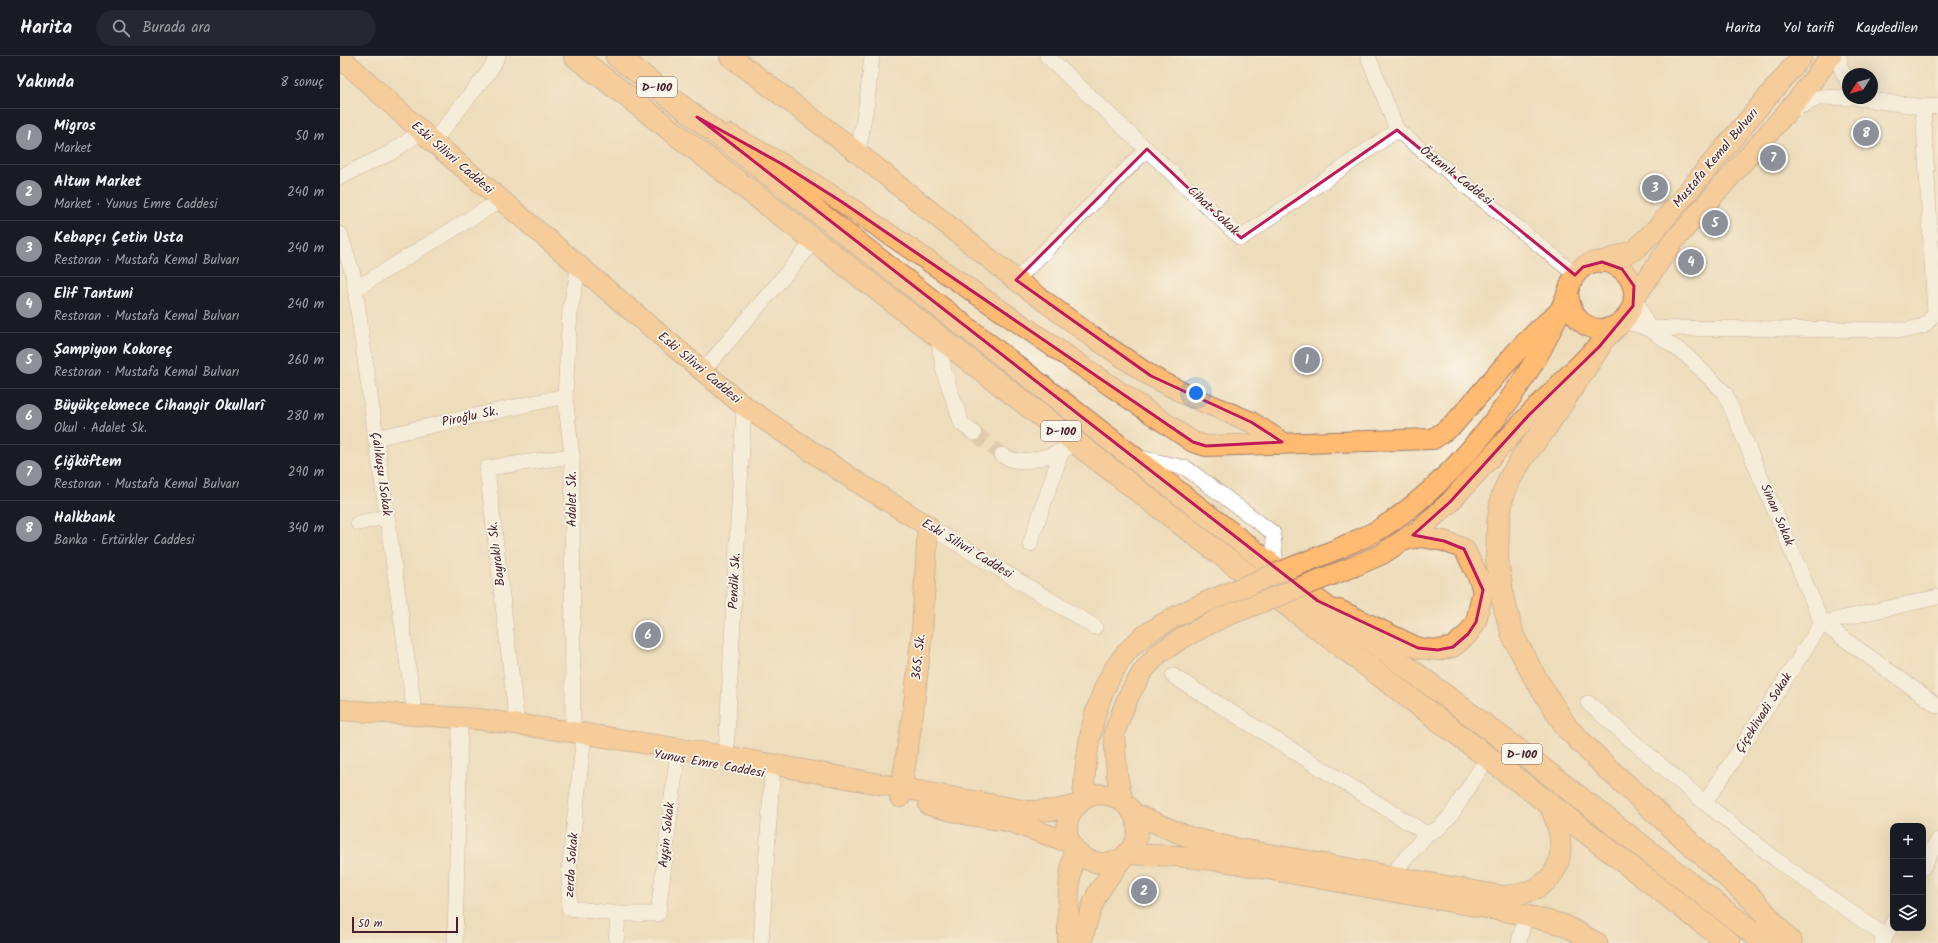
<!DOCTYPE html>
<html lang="tr">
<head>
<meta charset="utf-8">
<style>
	body { margin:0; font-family:Kalam,sans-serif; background:#242831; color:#f1f3f6 }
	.controls { position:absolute; right:12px; bottom:12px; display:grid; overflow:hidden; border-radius:8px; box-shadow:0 4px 16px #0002 }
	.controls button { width:36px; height:36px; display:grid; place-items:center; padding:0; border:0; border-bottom:1px solid #363941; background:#171b24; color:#f1f3f6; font:20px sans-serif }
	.compass { position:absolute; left:1502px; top:12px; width:36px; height:36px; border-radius:50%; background:#171b24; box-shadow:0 4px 16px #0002; rotate:234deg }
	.scale { position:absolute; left:12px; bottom:10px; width:106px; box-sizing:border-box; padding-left:4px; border:2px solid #4a1f2b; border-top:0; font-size:11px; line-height:14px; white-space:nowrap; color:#4a1f2b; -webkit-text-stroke:3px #fbf7ec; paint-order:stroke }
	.you { position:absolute; left:856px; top:337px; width:14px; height:14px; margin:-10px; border:3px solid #fff; border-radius:50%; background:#1a73e8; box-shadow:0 0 0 6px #1a73e833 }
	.badge { display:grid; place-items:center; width:26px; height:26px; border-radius:50%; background:#8c9099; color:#fff; font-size:13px; font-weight:700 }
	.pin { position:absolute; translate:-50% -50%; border:2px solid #fff; box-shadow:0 1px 4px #0006 }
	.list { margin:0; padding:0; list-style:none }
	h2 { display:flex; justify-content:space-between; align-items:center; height:52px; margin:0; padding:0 16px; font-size:17px }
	h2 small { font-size:13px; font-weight:400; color:#9ea1a6 }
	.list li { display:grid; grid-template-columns:26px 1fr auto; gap:12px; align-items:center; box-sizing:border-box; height:56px; padding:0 16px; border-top:1px solid #363941 }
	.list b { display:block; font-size:15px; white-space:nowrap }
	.list p { margin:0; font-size:13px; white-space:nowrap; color:#9ea1a6 }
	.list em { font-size:13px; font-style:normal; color:#9ea1a6 }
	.icon { flex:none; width:22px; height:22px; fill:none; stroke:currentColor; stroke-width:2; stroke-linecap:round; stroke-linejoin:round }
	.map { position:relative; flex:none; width:1598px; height:887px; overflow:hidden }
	header { display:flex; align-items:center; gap:24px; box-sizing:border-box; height:56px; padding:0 20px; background:#171b24; border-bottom:1px solid #363941 }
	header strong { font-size:19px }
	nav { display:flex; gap:22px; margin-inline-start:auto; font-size:14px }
	.search { width:280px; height:36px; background:#242831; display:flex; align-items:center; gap:10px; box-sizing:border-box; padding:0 14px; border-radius:22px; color:#9ea1a6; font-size:15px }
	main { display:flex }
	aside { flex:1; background:#171b24 }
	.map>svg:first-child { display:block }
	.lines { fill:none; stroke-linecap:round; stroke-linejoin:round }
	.minor-tunnel { stroke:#cdb79e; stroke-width:15; stroke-dasharray:15 8; stroke-linecap:butt }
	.minor-casing { stroke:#9c7e73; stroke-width:16 }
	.major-casing { stroke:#9c7e73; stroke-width:22 }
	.highway-casing { stroke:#9c7e73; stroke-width:24 }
	.minor { stroke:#fff; stroke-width:15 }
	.major { stroke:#ffbb71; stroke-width:20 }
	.highway { stroke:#ffbb71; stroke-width:22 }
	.major-bridge-casing { stroke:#9c7e73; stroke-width:22; stroke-linecap:butt }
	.major-bridge { stroke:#ffbb71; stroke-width:20 }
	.marked { fill:none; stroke:#c2185b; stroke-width:3; stroke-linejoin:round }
	.labels { text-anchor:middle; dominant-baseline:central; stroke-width:3.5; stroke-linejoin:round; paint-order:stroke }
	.shield { fill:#fbf7ec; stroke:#7f6065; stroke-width:1 }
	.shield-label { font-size:12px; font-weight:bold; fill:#4a1f2b }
	.street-label { font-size:13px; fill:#4a1f2b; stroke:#fbf7ec }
</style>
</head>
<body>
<header>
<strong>Harita</strong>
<div class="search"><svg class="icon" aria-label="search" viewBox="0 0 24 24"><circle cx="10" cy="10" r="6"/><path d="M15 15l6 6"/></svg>Burada ara</div>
<nav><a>Harita</a><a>Yol tarifi</a><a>Kaydedilen</a></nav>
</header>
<main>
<aside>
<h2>Yakında<small>8 sonuç</small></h2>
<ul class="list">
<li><span class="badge">1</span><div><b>Migros</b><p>Market</p></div><em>50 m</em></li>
<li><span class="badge">2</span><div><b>Altun Market</b><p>Market · Yunus Emre Caddesi</p></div><em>240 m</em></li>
<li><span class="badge">3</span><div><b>Kebapçı Çetin Usta</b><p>Restoran · Mustafa Kemal Bulvarı</p></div><em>240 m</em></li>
<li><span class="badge">4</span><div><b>Elif Tantuni</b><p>Restoran · Mustafa Kemal Bulvarı</p></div><em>240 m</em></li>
<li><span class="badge">5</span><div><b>Şampiyon Kokoreç</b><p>Restoran · Mustafa Kemal Bulvarı</p></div><em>260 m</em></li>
<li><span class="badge">6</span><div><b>Büyükçekmece Cihangir Okullarî</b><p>Okul · Adalet Sk.</p></div><em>280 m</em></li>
<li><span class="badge">7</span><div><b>Çiğköftem</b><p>Restoran · Mustafa Kemal Bulvarı</p></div><em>290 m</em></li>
<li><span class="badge">8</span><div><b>Halkbank</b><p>Banka · Ertürkler Caddesi</p></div><em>340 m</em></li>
</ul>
</aside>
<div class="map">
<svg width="1598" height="887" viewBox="0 0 1598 887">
	<rect width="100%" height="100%" fill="#fbf7ec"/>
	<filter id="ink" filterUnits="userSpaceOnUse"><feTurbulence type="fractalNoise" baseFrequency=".025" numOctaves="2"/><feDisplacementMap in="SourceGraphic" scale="8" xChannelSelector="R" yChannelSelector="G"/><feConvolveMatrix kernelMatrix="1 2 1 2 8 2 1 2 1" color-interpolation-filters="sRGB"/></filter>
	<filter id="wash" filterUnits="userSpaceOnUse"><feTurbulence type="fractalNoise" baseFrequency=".012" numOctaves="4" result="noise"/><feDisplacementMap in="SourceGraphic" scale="16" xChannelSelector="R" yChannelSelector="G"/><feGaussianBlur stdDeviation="0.9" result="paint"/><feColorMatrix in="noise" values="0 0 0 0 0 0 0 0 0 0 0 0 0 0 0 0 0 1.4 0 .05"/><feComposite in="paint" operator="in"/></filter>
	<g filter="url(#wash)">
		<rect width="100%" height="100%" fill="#edb"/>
	</g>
	<g filter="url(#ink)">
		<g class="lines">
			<path class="minor-tunnel" d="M634,377L662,399"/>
			<g class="minor-casing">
				<g id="minor">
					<path d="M707,0L901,182L1057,74"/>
					<path d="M1028,0L1057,74L1235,218"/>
					<path d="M1499,0L1500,9L1508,27"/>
					<path d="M1517,42L1583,51L1598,50"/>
					<path d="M1450,55L1481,41L1508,42"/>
					<path d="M93,86L150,14L158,0"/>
					<path d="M518,97L527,45L532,0"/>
					<path d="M0,121L50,97L81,76"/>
					<path d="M0,178L13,218L75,660"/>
					<path d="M676,224L807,93"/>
					<path d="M15,233L161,144"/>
					<path d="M1295,241L1308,272L1567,274L1584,270L1595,257L1583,51"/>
					<path d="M1283,265L1308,272L1347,300L1385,337L1482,567L1598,650"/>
					<path d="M598,280L604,316L622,368L634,377"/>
					<path d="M363,315L474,185"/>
					<path d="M35,382L225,340"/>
					<path d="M662,399C680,412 710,400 728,392"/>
					<path d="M796,401L846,412L933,477L936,512"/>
					<path d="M18,467L47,461"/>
					<path d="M588,470L755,571"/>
					<path d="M690,488L722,394"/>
					<path d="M833,620L1087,778L1099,772L1111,759L1148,701"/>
					<path d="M1248,647L1365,747L1438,805L1545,880"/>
					<path d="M177,668L147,412L232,400"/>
					<path d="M233,676L232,400L225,340L230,254L239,211"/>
					<path d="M243,688L229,815V852L278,858L276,887"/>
					<path d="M386,700L404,350"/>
					<path d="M1365,747L1482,567L1598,541"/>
					<path d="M1583,811L1598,784"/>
					<path d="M1050,820L1087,778"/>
					<path d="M278,858H318L337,701"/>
					<path d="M115,887L120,672"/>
					<path d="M421,887L432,720"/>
					<path d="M1179,887L1185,859"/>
					<path d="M1542,887L1553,866"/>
				</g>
			</g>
			<g class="major-casing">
				<g id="major">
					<path d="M390,0L518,97L676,224L750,279L811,320L847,339L911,366L942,386"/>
					<path d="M0,1L93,86L404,350L517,426L588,470L582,575L573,657L560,741"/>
					<path d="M390,79L442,108L502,146L853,386L866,390L1093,383L1113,369L1177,295L1199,273L1220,255"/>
					<path d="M1262,206L1295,194L1317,172L1462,0"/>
					<path d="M1228,236C1230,267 1255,283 1282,266"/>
					<path d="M1295,241L1332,187L1459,42L1491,0"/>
					<path d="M1000,492C1012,486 1026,481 1038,474C1101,436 1160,364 1197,301C1208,282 1217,261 1226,241C1229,234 1230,226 1235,219C1262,183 1318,226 1283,265L1189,359L1110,446L1079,474L1042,498L1015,510"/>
					<path d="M999,554L1078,592L1098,594L1113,591L1128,578L1136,566L1143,534L1137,518L1124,493L1104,485L1081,481L1065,484"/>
					<path d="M0,654L137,663L233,676L386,700L688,755L715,754L738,749"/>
					<path d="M743,744C746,688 755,617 804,580C825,565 847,554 871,544"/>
					<path d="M783,745L777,720L774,677L788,641L803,615L818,598L844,581L881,562"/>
					<path d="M589,749L629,759L671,766L731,787"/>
					<path d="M794,758L849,781L889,791L1162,840C1170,839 1180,839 1187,836C1230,821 1225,780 1208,747"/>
					<path d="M787,798L837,800L883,805L1185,859L1224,869L1257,887"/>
					<path d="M728,887C728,855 728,825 734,794"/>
					<path d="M741,887C746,870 750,851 759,835C766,825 774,813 782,803C786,798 791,794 794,789C811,755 765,721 738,748C709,777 742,822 783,802"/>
				</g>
			</g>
			<g class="highway-casing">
				<g id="highway">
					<path d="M235,0L862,484L1208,747L1389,887"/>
					<path d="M277,0L978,545L1186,700L1426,887"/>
					<path d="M1259,291L1206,371L1183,401L1170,422L1162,442L1158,468L1157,504L1163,544L1173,580L1194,620L1227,672L1267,712L1413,844L1451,887"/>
				</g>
			</g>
			<use href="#minor" class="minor"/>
			<use href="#major" class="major"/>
			<use href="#highway" class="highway"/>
			<g class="major-bridge-casing">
				<g id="major-bridge">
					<path d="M871,544L1000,492"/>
					<path d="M881,562L1015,510"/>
				</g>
			</g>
			<use href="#major-bridge" class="major-bridge"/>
		</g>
	</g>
	<path d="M0 0H1598V887H0ZM357,61L442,108L502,146L853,386L866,390L942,386L911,366L811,320L676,224L807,93L901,182L1057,74L1235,219L1243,211L1262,206L1282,213L1294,230L1293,250L1259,291L1189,359L1110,446L1073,479L1104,485L1124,493L1143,534L1136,566L1128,578L1113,591L1098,594L1078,592L978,545Z" fill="#edb" fill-opacity=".55" fill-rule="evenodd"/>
	<path class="marked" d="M357,61L442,108L502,146L853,386L866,390L942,386L911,366L811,320L676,224L807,93L901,182L1057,74L1235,219L1243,211L1262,206L1282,213L1294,230L1293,250L1259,291L1189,359L1110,446L1073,479L1104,485L1124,493L1143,534L1136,566L1128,578L1113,591L1098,594L1078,592L978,545Z"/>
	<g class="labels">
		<g class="shield">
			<rect x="297" y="21" width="40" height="20" rx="3"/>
			<rect x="701" y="365" width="40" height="20" rx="3"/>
			<rect x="1162" y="688" width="40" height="20" rx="3"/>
		</g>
		<g class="shield-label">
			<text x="317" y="31">D-100</text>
			<text x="721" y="375">D-100</text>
			<text x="1182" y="698">D-100</text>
		</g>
		<g class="street-label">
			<text transform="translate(112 102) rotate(41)">Eski Silivri Caddesi</text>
			<text transform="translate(1376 102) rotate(-50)">Mustafa Kemal Bulvarı</text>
			<text transform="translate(1116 120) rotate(38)">Öztanık Caddesi</text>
			<text transform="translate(873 155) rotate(43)">Cihat Sokak</text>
			<text transform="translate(359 312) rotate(40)">Eski Silivri Caddesi</text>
			<text transform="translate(130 361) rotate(-12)">Piroğlu Sk.</text>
			<text transform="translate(41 418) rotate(82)">Çalıkuşu 1Sokak</text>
			<text transform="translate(232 443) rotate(-90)">Adalet Sk.</text>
			<text transform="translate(1437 459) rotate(67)">Sinan Sokak</text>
			<text transform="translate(627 493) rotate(31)">Eski Silivri Caddesi</text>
			<text transform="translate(157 498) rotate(-97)">Bayraklı Sk.</text>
			<text transform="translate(395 525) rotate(-87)">Pendik Sk.</text>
			<text transform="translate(579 601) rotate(-84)">365. Sk.</text>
			<text transform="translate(1424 657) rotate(-57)">Çiçeklivadi Sokak</text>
			<text transform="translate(369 708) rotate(10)">Yunus Emre Caddesi</text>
			<text transform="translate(327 779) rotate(-84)">Ayşin Sokak</text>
			<text transform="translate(232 809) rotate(-86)">zerda Sokak</text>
		</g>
	</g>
</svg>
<div class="controls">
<button>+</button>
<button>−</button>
<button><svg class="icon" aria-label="layers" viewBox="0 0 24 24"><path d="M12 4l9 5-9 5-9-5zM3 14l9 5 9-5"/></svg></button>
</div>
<svg class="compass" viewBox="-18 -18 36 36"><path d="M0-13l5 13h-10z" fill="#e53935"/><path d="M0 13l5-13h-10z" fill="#9ea1a6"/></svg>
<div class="scale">50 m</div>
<div class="you"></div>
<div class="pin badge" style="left:967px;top:304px">1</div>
<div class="pin badge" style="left:804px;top:835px">2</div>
<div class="pin badge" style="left:1315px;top:132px">3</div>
<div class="pin badge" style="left:1351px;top:206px">4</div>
<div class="pin badge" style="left:1375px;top:167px">5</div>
<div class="pin badge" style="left:308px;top:579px">6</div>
<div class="pin badge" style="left:1433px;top:102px">7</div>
<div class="pin badge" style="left:1526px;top:77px">8</div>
</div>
</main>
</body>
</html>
